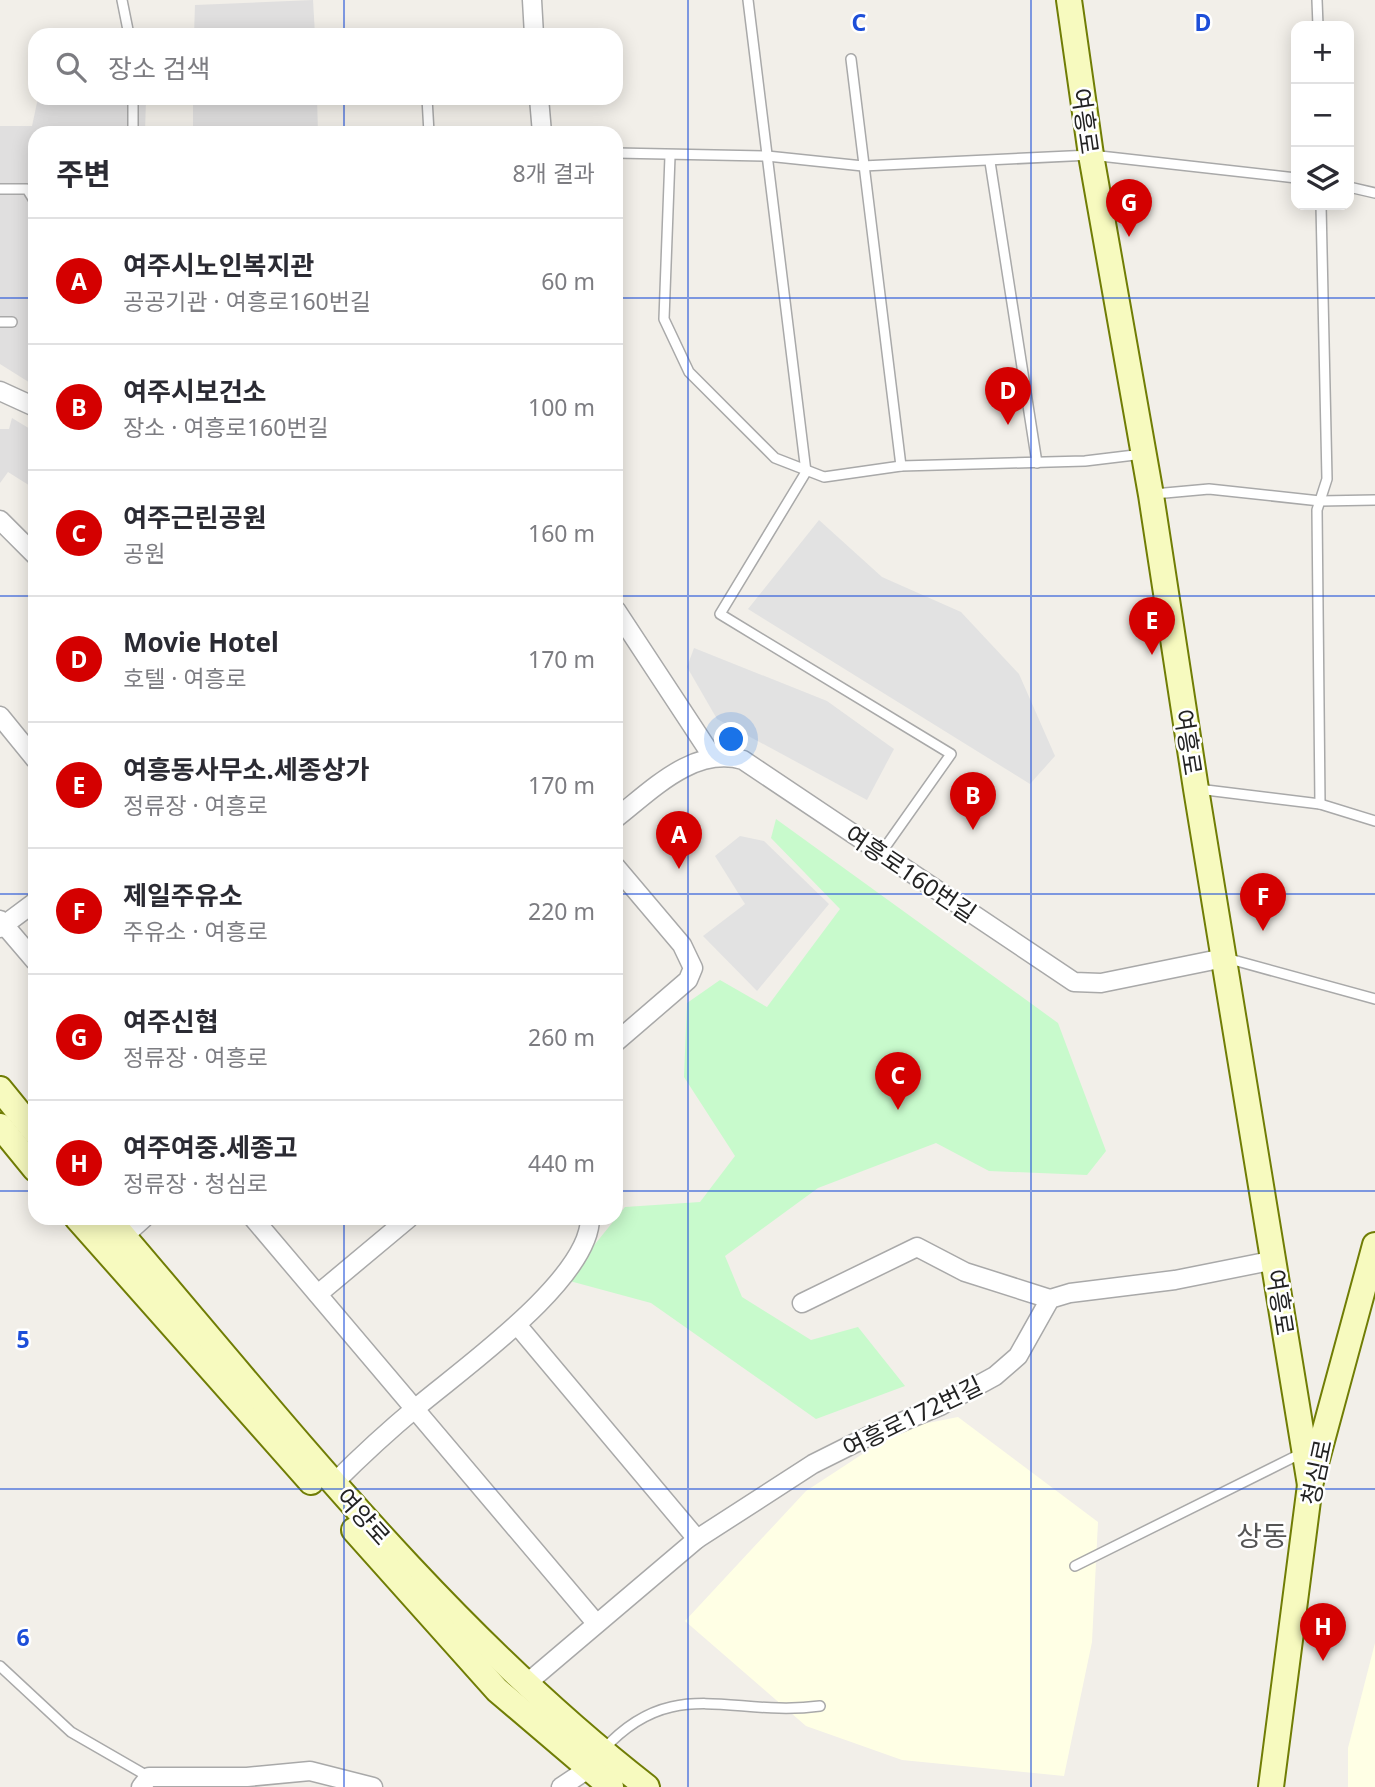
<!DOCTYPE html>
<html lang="ko">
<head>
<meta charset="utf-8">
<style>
	body { margin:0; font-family:"Noto Sans","Noto Sans KR",sans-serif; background:#f2f2f3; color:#2b2b33 }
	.controls { position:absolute; right:21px; top:21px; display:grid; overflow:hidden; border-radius:14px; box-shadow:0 4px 18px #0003 }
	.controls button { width:63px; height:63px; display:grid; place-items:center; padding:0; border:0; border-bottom:2px solid #e1e1e2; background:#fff; color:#2b2b33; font:35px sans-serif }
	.you { position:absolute; left:732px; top:740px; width:24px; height:24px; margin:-18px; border:5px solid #fff; border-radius:50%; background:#1a73e8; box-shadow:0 0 0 10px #1a73e833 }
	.badge { display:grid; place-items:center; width:46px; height:46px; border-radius:50%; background:#d40000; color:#fff; font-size:23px; font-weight:700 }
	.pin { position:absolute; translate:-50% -58px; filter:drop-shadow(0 2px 4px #0008) }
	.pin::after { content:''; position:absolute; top:37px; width:24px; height:21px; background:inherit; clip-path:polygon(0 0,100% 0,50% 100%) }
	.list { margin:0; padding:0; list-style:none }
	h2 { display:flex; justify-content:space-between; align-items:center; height:91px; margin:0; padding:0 28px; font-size:30px }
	h2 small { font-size:23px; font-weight:400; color:#7c7c81 }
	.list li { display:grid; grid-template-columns:46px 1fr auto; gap:21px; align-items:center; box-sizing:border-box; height:126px; padding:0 28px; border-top:2px solid #e1e1e2 }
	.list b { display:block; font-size:26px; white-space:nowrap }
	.list p { margin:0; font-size:23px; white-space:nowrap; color:#7c7c81 }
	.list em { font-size:23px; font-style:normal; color:#7c7c81 }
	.icon { flex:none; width:38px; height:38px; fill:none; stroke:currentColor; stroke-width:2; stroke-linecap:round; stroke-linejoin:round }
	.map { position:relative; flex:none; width:1375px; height:1787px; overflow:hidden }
	.search { position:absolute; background:#fff; box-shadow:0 4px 18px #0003; left:28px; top:28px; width:595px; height:77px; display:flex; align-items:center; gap:18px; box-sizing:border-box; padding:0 24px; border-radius:21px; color:#7c7c81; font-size:26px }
	.panel { position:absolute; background:#fff; box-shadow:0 4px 18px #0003; left:28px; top:126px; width:595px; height:1099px; border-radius:21px }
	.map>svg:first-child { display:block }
	.residential { fill:#e0dfdf }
	.education { fill:#ffffe5 }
	.park { fill:#c8facc }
	.parking { fill:#e2e2e2 }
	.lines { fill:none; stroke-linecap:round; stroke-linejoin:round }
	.lane-casing { stroke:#a9a9a9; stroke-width:12 }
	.street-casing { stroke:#a9a9a9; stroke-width:21 }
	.secondary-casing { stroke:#707d05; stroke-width:28 }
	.lane { stroke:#fff; stroke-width:9 }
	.street { stroke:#fff; stroke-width:18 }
	.secondary { stroke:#f7fabf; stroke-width:24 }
	.grid { fill:none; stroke:#1d4ed8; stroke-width:2; stroke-opacity:0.55 }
	.labels { text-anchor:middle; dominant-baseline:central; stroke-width:5; stroke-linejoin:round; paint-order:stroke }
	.street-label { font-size:24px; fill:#222; stroke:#fff }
	.quarter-label { font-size:28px; fill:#555; stroke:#fff }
	.grid-label { font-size:23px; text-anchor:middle; font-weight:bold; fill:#1d4ed8; stroke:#fff; stroke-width:5; stroke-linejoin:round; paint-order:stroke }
</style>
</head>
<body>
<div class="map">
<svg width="1375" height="1787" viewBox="0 0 1375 1787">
	<rect width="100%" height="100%" fill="#f2efe9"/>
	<g class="residential">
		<path d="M313,0L315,35H194L195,5Z"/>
		<path d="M38,98H146L145,133H35V386L0,364V126H32Z"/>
		<path d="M193,98H317L318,133H193Z"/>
		<path d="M12,418L35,432V489L8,472L0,483V429H9Z"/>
	</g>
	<g class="education">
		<path d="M958,1417L1098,1522L1092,1642L1064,1776L902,1760L806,1726L685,1621L806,1491L887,1438L913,1426Z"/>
		<path d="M1375,1643V1787H1348V1748Z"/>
	</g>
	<path class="park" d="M776,819L1058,1023L1106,1151L1087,1175L989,1171L936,1143L818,1188L725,1256L742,1297L811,1340L858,1327L905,1386L816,1419L651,1303L566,1280L625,1207L700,1202L735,1156L684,1077L687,1003L720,980L767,1007L840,909L771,838Z"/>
	<g class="parking">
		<path d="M819,520L882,577L961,612L1019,674L1055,756L1030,784L748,609Z"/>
		<path d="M694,648L827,701L894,749L867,800L717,719L687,667Z"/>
		<path d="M740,836L764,841L829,904L757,991L703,936L745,904L715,856Z"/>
	</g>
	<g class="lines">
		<g class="lane-casing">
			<g id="lane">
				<path d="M122,0L129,35"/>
				<path d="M748,0L806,472L720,614L951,754L881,853"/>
				<path d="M1317,0L1318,26"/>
				<path d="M851,59L901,466"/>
				<path d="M427,98L429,133"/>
				<path d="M133,133V98"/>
				<path d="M616,153L767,156L863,166L1091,155L1296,178"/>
				<path d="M670,156L664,319L689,372L775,458L824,477L901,466L1085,461L1143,454"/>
				<path d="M990,162L1037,463"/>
				<path d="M1349,187L1375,193"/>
				<path d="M0,189H27L35,202"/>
				<path d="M0,322H12"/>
				<path d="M1154,494L1209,489L1320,501L1375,500"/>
				<path d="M1198,789L1320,804L1375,821"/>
				<path d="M1320,804L1317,510L1327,479L1321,205"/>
				<path d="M1226,958L1375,999"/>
				<path d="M1075,1566L1302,1453"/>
				<path d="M0,1666L71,1732L149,1777"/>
				<path d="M603,1750C673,1673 732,1718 820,1706"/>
			</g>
		</g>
		<g class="street-casing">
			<g id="street">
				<path d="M532,0L534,35"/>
				<path d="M539,98L542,133"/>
				<path d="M0,391L35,407"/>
				<path d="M0,520L35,555"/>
				<path d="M616,610L712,756"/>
				<path d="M0,716L35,759"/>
				<path d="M616,818C653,789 694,746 743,760L1074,982L1101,983L1224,958"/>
				<path d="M616,867L682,945L693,968L688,980L616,1042"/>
				<path d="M0,920L35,961"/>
				<path d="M0,928L35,902"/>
				<path d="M253,1218L596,1623"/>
				<path d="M124,1236L144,1218"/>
				<path d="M318,1294L409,1218"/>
				<path d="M802,1303L917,1247L965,1272L1050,1299"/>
				<path d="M518,1326L697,1539"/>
				<path d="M334,1483C360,1457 388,1431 417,1407C462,1369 590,1279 590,1218"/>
				<path d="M526,1684L697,1539L813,1464L875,1433L940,1406L995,1376L1018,1356L1050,1299L1070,1293L1175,1280L1275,1260"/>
				<path d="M141,1787L149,1777H247L310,1771L373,1787"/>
				<path d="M561,1787L588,1769"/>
			</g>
		</g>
		<g class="secondary-casing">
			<g id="secondary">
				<path d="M1069,0L1091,155L1151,495L1196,789L1310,1485"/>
				<path d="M0,1089L35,1132"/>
				<path d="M0,1126L35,1169"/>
				<path d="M77,1218L311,1482"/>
				<path d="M108,1218C278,1416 440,1626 647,1787"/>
				<path d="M354,1530L497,1690L611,1787"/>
				<path d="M1271,1787L1310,1485L1375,1245"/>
			</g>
		</g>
		<use href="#lane" class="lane"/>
		<use href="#street" class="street"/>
		<use href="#secondary" class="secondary"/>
	</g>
	<path class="grid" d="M344,0V35M688,0V1787M1031,0V1787M344,98V133M0,298H35M616,298H1375M0,596H35M616,596H1375M0,894H35M616,894H1375M0,1191H35M616,1191H1375M344,1218V1787M0,1489H1375"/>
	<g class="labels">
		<g class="street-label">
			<text transform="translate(1086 121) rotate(82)">여흥로</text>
			<text transform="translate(1189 742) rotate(81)">여흥로</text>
			<text transform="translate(911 873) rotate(34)">여흥로160번길</text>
			<text transform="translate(1281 1302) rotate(81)">여흥로</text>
			<text transform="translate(912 1416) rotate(-26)">여흥로172번길</text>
			<text transform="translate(1316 1472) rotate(-78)">청심로</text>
			<text transform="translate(364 1516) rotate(48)">여양로</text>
		</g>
		<g class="quarter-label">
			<text x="1262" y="1535">상동</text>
		</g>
	</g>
	<g class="grid-label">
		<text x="859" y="31">C</text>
		<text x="1203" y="31">D</text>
		<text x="23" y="1348">5</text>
		<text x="23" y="1646">6</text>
	</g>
</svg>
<div class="controls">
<button>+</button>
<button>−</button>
<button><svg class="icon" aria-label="layers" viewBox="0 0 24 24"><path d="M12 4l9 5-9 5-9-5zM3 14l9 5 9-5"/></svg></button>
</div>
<div class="you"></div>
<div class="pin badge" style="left:679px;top:869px">A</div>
<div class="pin badge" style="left:973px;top:830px">B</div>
<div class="pin badge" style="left:898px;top:1110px">C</div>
<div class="pin badge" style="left:1008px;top:425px">D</div>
<div class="pin badge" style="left:1152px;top:655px">E</div>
<div class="pin badge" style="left:1263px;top:931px">F</div>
<div class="pin badge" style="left:1129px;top:237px">G</div>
<div class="pin badge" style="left:1323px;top:1661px">H</div>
<div class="search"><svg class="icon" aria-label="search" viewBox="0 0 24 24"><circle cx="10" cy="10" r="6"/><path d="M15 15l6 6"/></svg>장소 검색</div>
<section class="panel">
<h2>주변<small>8개 결과</small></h2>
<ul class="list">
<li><span class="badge">A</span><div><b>여주시노인복지관</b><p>공공기관 · 여흥로160번길</p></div><em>60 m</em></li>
<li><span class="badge">B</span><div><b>여주시보건소</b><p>장소 · 여흥로160번길</p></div><em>100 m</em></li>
<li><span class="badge">C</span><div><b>여주근린공원</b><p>공원</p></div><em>160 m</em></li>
<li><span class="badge">D</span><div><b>Movie Hotel</b><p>호텔 · 여흥로</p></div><em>170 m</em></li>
<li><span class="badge">E</span><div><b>여흥동사무소.세종상가</b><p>정류장 · 여흥로</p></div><em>170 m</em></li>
<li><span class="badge">F</span><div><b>제일주유소</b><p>주유소 · 여흥로</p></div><em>220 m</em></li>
<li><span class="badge">G</span><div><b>여주신협</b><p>정류장 · 여흥로</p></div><em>260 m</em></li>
<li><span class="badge">H</span><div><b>여주여중.세종고</b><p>정류장 · 청심로</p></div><em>440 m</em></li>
</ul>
</section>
</div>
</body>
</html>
